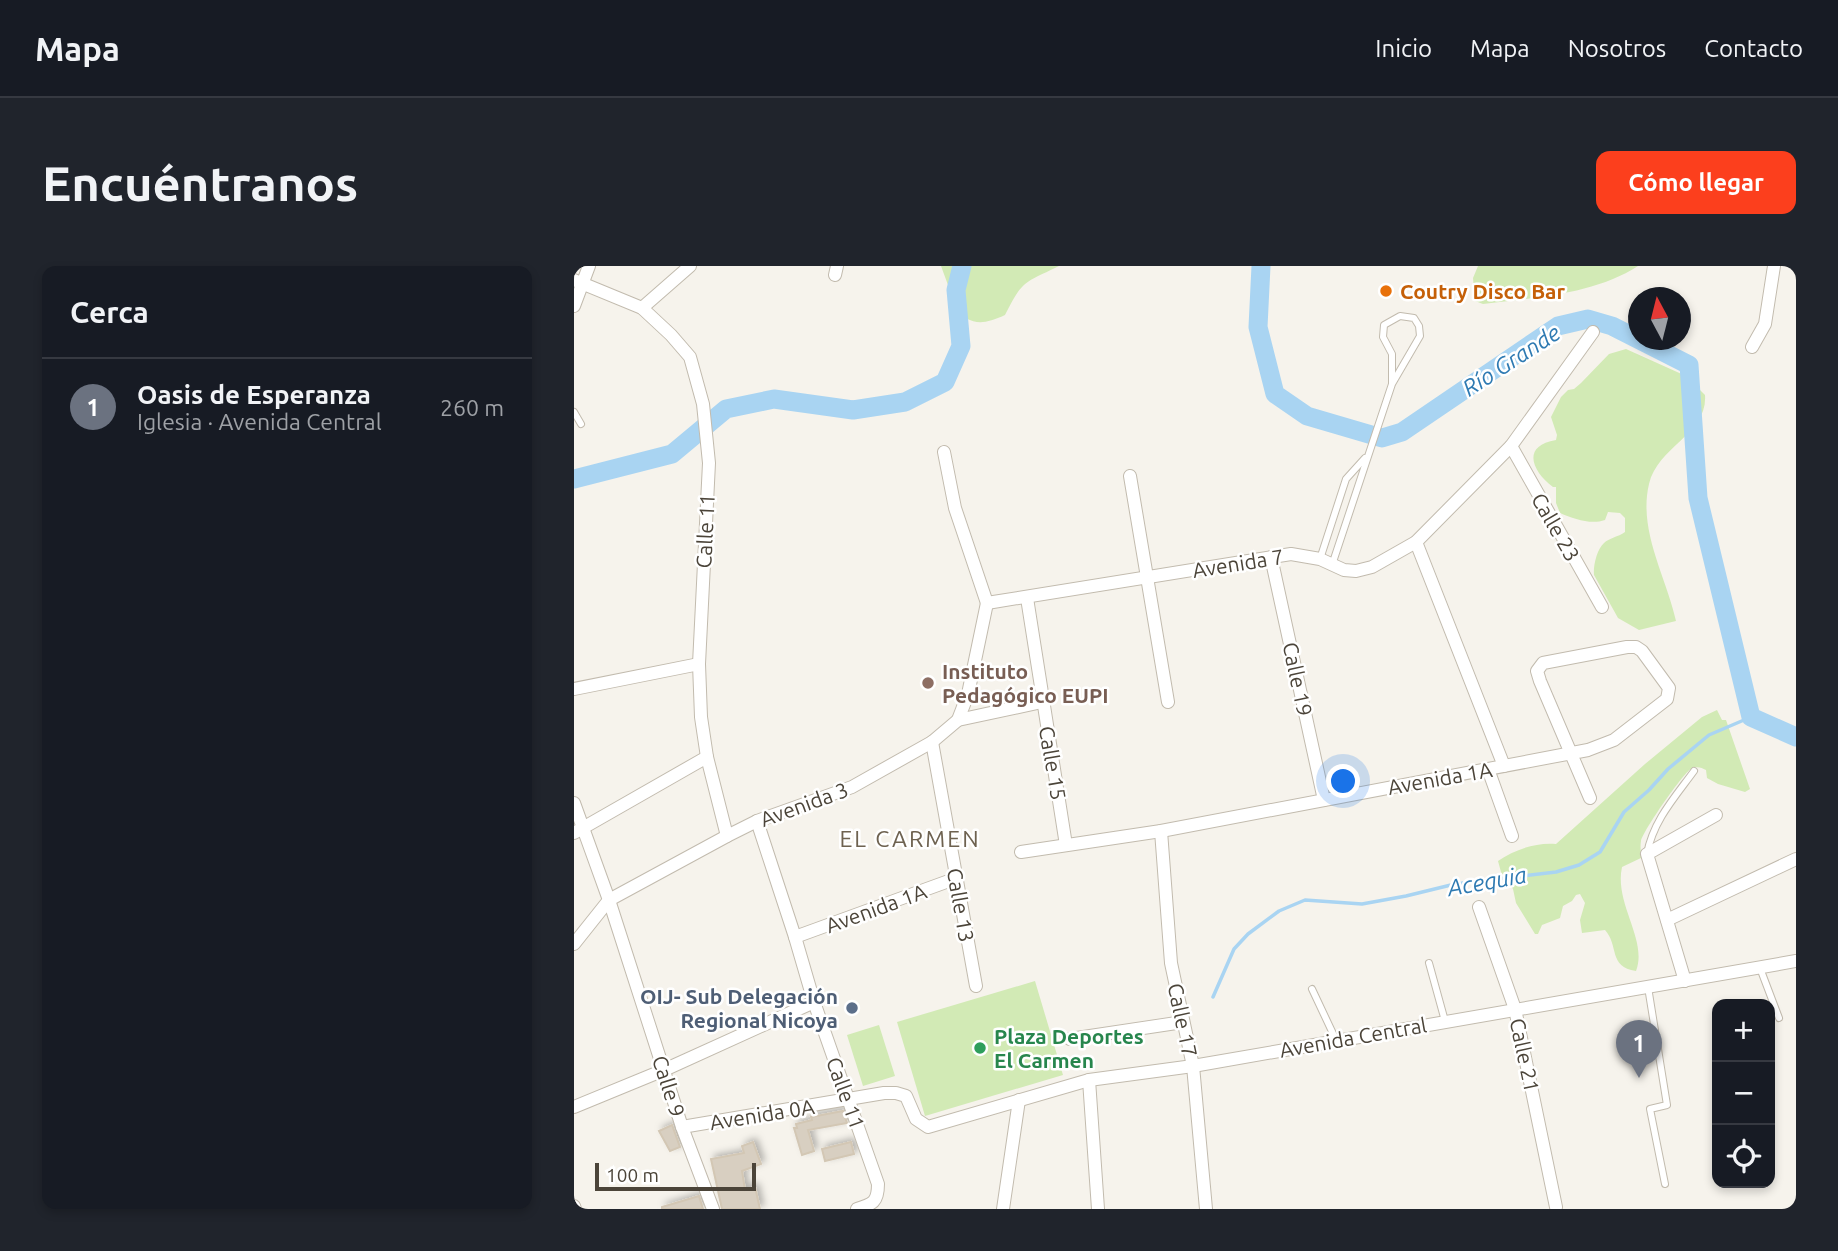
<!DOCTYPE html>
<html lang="es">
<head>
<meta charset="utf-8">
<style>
	body { margin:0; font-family:Ubuntu,sans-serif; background:#20242c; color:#f1f3f6 }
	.controls { position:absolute; right:21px; bottom:21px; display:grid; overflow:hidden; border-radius:14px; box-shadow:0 4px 10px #0003 }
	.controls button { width:63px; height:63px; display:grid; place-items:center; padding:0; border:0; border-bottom:2px solid #363941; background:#171b24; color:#f1f3f6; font:35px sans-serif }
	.compass { position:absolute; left:1054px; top:21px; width:63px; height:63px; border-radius:50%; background:#171b24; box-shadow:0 4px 10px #0003; rotate:353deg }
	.scale { position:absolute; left:21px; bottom:18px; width:161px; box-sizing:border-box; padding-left:7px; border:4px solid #4b4439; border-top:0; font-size:19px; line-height:24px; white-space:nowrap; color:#4b4439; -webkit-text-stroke:5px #fff; paint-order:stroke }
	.you { position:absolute; left:770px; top:516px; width:24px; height:24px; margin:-18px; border:5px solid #fff; border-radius:50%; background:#1a73e8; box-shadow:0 0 0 10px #1a73e833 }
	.badge { display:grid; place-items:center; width:46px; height:46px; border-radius:50%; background:#fc3f1d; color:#fff; font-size:23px; font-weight:700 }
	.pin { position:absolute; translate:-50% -58px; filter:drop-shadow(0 2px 4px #0008) }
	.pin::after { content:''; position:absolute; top:37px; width:24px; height:21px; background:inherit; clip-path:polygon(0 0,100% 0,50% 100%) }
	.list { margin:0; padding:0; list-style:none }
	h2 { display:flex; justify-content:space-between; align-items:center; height:91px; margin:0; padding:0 28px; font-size:30px }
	h2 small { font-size:23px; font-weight:400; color:#9ea1a6 }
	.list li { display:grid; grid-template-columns:46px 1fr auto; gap:21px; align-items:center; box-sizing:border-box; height:98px; padding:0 28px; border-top:2px solid #363941 }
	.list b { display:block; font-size:26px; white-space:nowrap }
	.list p { margin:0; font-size:23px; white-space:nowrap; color:#9ea1a6 }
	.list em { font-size:23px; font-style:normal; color:#9ea1a6 }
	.icon { flex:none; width:38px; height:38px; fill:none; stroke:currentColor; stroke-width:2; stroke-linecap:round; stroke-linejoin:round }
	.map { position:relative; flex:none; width:1222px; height:943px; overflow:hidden; border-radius:14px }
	header { display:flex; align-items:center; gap:42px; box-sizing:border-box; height:98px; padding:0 35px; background:#171b24; border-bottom:2px solid #363941 }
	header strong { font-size:33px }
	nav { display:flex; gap:38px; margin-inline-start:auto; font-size:24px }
	.intro { display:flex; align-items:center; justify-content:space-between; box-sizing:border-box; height:168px; padding:0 42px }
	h1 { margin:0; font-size:49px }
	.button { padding:18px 32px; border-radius:14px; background:#fc3f1d; color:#fff; font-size:24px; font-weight:700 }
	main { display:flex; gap:42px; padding:0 42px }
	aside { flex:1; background:#171b24; border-radius:14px; box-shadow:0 4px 10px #0003 }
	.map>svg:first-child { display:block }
	.green { fill:#d2eab5 }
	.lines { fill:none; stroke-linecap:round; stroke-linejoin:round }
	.stream { stroke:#a9d4f2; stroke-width:3.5 }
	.river { stroke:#a9d4f2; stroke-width:19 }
	.building { fill:#d8cfc1; stroke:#d3c7b4; stroke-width:2; filter:url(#shadow) }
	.service-casing { stroke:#c2bbae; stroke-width:8 }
	.minor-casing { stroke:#c2bbae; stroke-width:14 }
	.service { stroke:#fff; stroke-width:6 }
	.minor { stroke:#fff; stroke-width:12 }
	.food-dot { fill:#e8710a; stroke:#fff; stroke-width:2.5 }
	.education-dot { fill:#8d6e63; stroke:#fff; stroke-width:2.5 }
	.service-dot { fill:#5c6f8a; stroke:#fff; stroke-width:2.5 }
	.leisure-dot { fill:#2e9e5b; stroke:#fff; stroke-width:2.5 }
	.labels { text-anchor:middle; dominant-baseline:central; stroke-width:5; stroke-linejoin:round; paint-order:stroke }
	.food-label { font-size:21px; font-weight:bold; fill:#c56008; stroke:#fff; text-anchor:start }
	.street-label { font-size:21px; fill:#4b4439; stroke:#fff }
	.education-label { font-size:21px; font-weight:bold; fill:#785e54; stroke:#fff; text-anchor:start }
	.service-label { font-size:21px; font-weight:bold; fill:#4e5e75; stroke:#fff; text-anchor:end }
	.leisure-label { font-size:21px; font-weight:bold; fill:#27864d; stroke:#fff; text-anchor:start }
	.water-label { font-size:23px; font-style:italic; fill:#2e7ab2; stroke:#fff }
	.neighbourhood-label { font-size:23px; letter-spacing:2px; fill:#6e6250; stroke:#fff }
</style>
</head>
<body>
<header>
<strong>Mapa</strong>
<nav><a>Inicio</a><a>Mapa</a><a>Nosotros</a><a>Contacto</a></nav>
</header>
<div class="intro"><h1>Encuéntranos</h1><a class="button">Cómo llegar</a></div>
<main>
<aside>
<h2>Cerca<small></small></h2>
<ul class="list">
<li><span class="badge" style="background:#6b7280">1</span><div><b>Oasis de Esperanza</b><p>Iglesia · Avenida Central</p></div><em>260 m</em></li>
</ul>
</aside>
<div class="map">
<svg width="1222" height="943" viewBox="0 0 1222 943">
	<defs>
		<filter id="shadow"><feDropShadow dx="3.5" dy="-3.5" stdDeviation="3.5" flood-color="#0004"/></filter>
	</defs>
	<rect width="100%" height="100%" fill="#f6f3ec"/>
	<g class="green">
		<path d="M367,0H485C451,17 449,13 431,49C407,60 397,59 377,41L374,19Z"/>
		<path d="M904,0H1064C1021,28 960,32 909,38L901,35L899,12Z"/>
		<path d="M1052,83L1112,110L1131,129C1134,168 1084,180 1075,218C1064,265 1092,310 1102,355L1065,364L1044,352L1020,309C1019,300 1023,283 1030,277C1035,272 1044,271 1051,266V252L1046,247L1034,246L1031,254C1017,259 1000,253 986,247L982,237V221H979C958,205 947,180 982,174L983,169L977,151L987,131L994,124L1000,123L1007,117L1035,88Z"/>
		<path d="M1143,444L1148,454H1152L1176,523L1171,526L1144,518L1133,512L1132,504C1127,501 1122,500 1117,503C1109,507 1069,565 1067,575C1066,580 1067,587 1067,592L1048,601C1040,638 1074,674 1062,705C1034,701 1045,679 1031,664L1008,667L1006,654L1011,637L1006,628L1002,629L998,635L989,640L986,652L968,659L964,668H961L942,637L939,623L927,606L924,595C940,584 962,576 982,578L1071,498L1128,451Z"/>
		<path d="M461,715L489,809L351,850L323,756Z"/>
		<path d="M305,759L321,810L289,820L273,769Z"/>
	</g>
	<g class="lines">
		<path class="stream" d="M639,731L660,683L674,668L705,645L731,634L788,638L832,630L881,618L982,606L1005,599L1026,586L1050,546L1075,524L1094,503L1135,469L1177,451"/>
		<g class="river">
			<path d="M687,0L684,61L701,128L733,150L808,172L828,166L984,60L1014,53L1038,60L1115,99L1124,232L1177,451L1222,471"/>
			<path d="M0,213L98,188L152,143L200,133L279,144L331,136L371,116L387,80L382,24L388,0"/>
		</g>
	</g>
	<g class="building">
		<path d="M269,845L273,857L234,864L240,885L228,889L220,862H223L222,858L238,854L237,851Z"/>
		<path d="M98,859L106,881L96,885L85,865Z"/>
		<path d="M179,876L187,898L168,905L171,924L181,921L186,943H148L137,893L170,887L168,880Z"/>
		<path d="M277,876L280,888L251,895L248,883Z"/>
		<path d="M125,930L129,943H88V941Z"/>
	</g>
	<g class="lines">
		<g class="service-casing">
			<g id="service">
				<path d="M0,146L7,158"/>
				<path d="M746,293L772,213L791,192"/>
				<path d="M758,299L818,118L846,70L845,60L840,52L826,50L810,59L809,71L818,88V118"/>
				<path d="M1073,588C1079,555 1101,531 1120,505"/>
				<path d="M855,697L871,755"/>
				<path d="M1186,702L1205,752"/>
				<path d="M1074,721L1093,839L1076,843L1091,918"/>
				<path d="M738,723L762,774"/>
			</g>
		</g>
		<g class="minor-casing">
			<g id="minor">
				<path d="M261,9L263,0"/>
				<path d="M0,14L68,42L97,69L116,91L129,138L135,197L125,398L127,451L133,491L153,570"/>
				<path d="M0,40L15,0"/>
				<path d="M68,42L116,0"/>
				<path d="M1178,81L1191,58L1200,0"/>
				<path d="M937,180L1028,341"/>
				<path d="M370,186L381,242L413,337"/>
				<path d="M556,210L594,436"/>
				<path d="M842,276L930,500"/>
				<path d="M697,291L750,534"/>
				<path d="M453,332L492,579"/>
				<path d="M413,337L717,288L746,293L770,304L782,305L798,301L842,276L937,180L1019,66"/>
				<path d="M0,423L125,398"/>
				<path d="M384,454L394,428L413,337"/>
				<path d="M358,476L402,720"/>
				<path d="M914,503L938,570"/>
				<path d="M0,537L35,634L108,861L139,943"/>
				<path d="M183,555L221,671L240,736L304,918C304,936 299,938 283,943"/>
				<path d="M587,565L597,697L619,800L632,943"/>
				<path d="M0,567L133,491"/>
				<path d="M447,586L587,565L1014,484L1040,474L1093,433L1095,422L1068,385L1062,381H1053L969,397L963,405L966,415L1016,532"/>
				<path d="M905,641L941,743L982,941"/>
				<path d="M1093,654L1222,593"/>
				<path d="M221,671L383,612"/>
				<path d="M0,678L35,634L153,570L183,555L278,521L358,476L384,454L468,436"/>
				<path d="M1111,715L1073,588L1142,549"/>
				<path d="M496,773L609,756"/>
				<path d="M515,814L524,943"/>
				<path d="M0,841L90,804L240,736"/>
				<path d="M108,861L310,827H322L332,830L342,853L354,861L515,814L619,800L1222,695"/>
				<path d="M0,940L1,943"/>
				<path d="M429,943L445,834"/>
			</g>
		</g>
		<use href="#service" class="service"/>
		<use href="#minor" class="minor"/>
	</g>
	<circle class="food-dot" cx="812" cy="25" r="7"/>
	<circle class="education-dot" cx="354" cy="417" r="7"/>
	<circle class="service-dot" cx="278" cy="742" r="7"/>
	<circle class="leisure-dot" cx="406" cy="782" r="7"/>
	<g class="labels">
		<g class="food-label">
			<text x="826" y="25">Coutry Disco Bar</text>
		</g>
		<g class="street-label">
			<text transform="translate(982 261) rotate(60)">Calle 23</text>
			<text transform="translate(131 265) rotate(-87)">Calle 11</text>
			<text transform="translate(664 297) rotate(-9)">Avenida 7</text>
			<text transform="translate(724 413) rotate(78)">Calle 19</text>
			<text transform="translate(479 497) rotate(80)">Calle 15</text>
			<text transform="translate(866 512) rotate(-10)">Avenida 1A</text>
			<text transform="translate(230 538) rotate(-20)">Avenida 3</text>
			<text transform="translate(387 639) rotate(80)">Calle 13</text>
			<text transform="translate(302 642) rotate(-20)">Avenida 1A</text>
			<text transform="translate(609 754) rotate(78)">Calle 17</text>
			<text transform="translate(779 771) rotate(-10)">Avenida Central</text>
			<text transform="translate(951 789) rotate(78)">Calle 21</text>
			<text transform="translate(95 820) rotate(72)">Calle 9</text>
			<text transform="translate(272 827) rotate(70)">Calle 11</text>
			<text transform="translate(188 848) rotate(-9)">Avenida 0A</text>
		</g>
		<g class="education-label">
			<text x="368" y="405">Instituto<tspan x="368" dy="24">Pedagógico EUPI</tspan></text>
		</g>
		<g class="service-label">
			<text x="264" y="730">OIJ- Sub Delegación<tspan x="264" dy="24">Regional Nicoya</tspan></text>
		</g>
		<g class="leisure-label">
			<text x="420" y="770">Plaza Deportes<tspan x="420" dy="24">El Carmen</tspan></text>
		</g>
		<g class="water-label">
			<text transform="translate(937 94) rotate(-33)">Río Grande</text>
			<text transform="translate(913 615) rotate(-10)">Acequia</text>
		</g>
		<g class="neighbourhood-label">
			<text x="336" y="572">EL CARMEN</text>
		</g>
	</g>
</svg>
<div class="controls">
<button>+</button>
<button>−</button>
<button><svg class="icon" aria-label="locate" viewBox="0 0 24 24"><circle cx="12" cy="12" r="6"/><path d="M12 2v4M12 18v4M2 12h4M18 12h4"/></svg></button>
</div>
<svg class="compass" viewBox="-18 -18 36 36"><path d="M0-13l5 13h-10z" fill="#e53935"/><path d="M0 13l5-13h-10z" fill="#9ea1a6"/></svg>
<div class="scale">100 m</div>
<div class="you"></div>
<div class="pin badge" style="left:1065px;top:812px;background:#6b7280">1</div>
</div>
</main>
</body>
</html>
